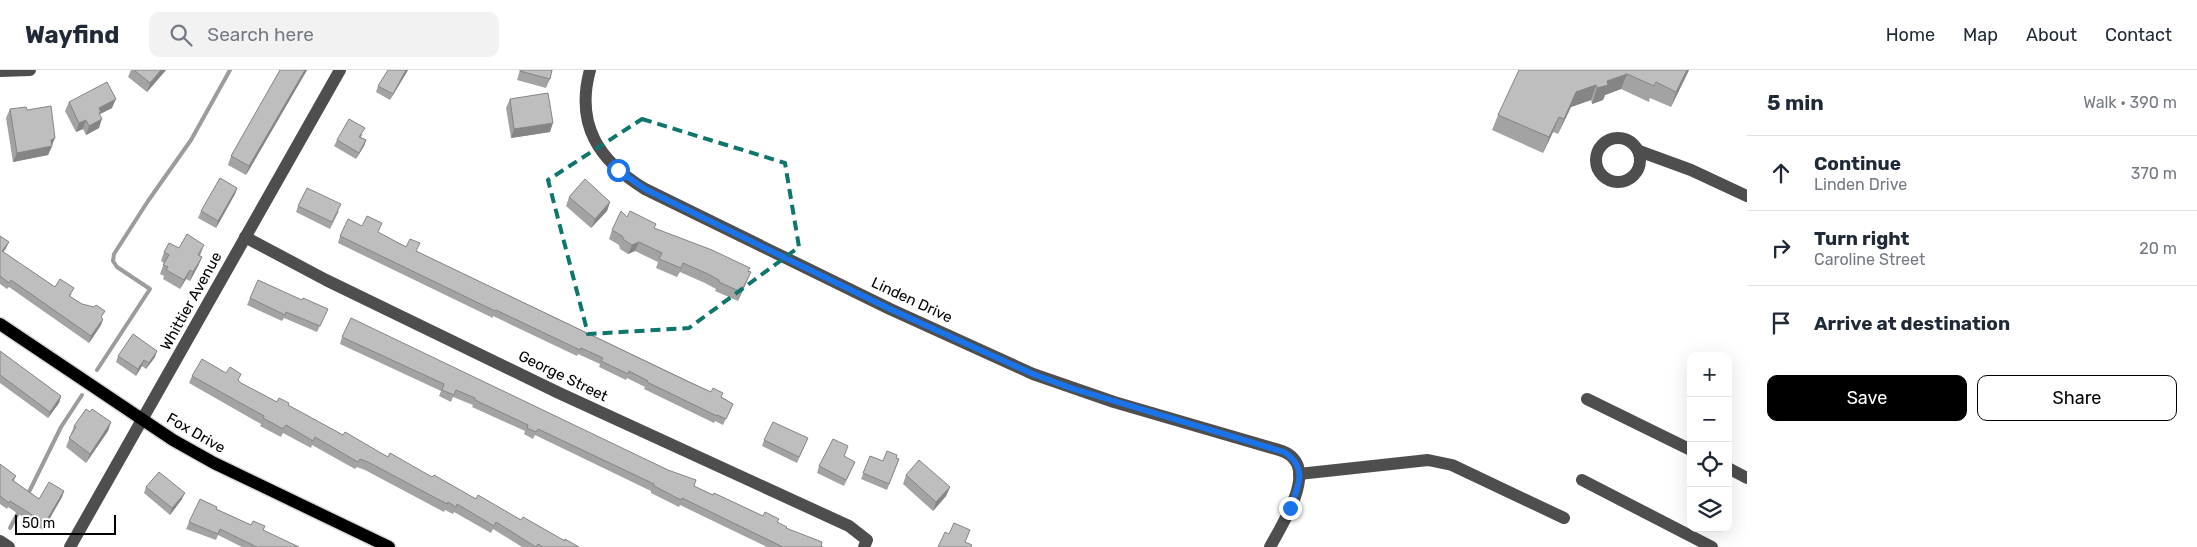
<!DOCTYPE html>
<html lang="en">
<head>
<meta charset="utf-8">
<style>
	body { margin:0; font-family:Rubik,sans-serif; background:#f2f2f3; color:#1f2937 }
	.controls { position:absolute; right:15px; bottom:15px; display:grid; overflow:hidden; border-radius:10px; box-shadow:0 5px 20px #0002 }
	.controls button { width:45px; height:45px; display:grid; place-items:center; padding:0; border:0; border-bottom:1px solid #e0e1e3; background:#fff; color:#1f2937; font:25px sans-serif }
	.scale { position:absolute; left:15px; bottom:12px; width:101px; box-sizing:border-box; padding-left:5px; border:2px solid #000; border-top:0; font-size:14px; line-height:18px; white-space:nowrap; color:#000; -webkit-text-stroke:4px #fff; paint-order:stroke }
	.stop { position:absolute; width:15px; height:15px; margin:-11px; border:4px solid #1a73e8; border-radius:50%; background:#fff }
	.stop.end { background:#1a73e8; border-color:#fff; box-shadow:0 1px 5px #0008 }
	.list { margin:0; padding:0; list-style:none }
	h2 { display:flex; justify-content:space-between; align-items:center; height:65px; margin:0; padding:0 20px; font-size:21px }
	h2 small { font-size:16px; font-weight:400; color:#747a83 }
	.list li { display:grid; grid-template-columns:32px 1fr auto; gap:15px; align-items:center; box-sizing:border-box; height:75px; padding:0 20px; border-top:1px solid #e0e1e3 }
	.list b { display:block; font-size:19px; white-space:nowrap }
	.list p { margin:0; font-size:16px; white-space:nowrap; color:#747a83 }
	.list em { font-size:16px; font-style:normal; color:#747a83 }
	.actions { display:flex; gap:10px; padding:15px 20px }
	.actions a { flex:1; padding:11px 0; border:1px solid #000; border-radius:10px; text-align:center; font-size:18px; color:#000 }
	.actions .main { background:#000; color:#fff }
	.icon { flex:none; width:28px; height:28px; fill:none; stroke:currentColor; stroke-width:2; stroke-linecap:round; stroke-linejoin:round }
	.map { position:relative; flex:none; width:1747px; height:477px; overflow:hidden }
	header { display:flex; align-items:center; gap:30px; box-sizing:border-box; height:70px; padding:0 25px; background:#fff; border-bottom:1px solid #e0e1e3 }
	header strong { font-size:24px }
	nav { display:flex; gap:28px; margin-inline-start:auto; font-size:18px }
	.search { width:350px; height:45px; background:#f2f2f3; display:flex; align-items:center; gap:12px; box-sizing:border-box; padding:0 18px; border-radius:10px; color:#747a83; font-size:19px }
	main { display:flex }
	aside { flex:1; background:#fff }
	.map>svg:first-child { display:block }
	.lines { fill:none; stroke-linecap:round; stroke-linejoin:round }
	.stream { stroke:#9c9c9c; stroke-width:4 }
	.major-casing { stroke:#dbdbdb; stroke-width:15 }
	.minor { stroke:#4e4e4e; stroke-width:12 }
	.major { stroke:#000; stroke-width:12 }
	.wall { fill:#a3a3a3 }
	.shaded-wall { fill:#858585 }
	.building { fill:#bebebe; stroke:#858585 }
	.route { stroke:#1a73e8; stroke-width:6 }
	.marked { fill:none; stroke:#0f766e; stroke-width:4; stroke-dasharray:10 6; stroke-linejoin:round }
	.labels { text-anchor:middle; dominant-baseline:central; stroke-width:4.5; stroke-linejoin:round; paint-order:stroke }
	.street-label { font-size:15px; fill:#000; stroke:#fff }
</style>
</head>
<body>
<header>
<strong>Wayfind</strong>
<div class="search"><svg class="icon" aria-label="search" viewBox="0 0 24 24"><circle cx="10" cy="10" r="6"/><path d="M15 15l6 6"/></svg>Search here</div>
<nav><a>Home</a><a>Map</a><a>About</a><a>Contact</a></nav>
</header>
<main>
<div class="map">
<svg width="1747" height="477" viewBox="0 0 1747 477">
	<rect width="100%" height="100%" fill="#fff"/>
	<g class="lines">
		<g class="stream">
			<path d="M97,300L150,219L117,197L113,191L114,184L148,131L191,70L230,0"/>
			<path d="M27,426L61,357L82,325"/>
			<path d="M10,458L19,441"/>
		</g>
		<g class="major-casing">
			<path id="major" d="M0,254L173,370L214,393L389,477"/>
		</g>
		<g class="minor">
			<path d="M590,0C575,55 599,91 645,119L890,239L1033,304L1114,332L1272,378C1279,380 1288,382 1293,388C1313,408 1280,458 1270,477"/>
			<path d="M0,1L30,0"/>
			<circle cx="1618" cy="90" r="22"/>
			<path d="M1639,81L1691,100L1747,126"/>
			<path d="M245,167L326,210L559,323L849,456L867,470L864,477"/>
			<path d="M1587,329L1691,380"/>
			<path d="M1728,398L1747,408"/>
			<path d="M1299,404L1428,390L1452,395L1564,448"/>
			<path d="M1582,410L1712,477"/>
			<path d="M0,471L9,477"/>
			<path d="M70,477L340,0"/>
		</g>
		<use href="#major" class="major"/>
	</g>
	<g class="wall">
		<path d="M131,0H166L147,22L128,7Z"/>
		<path d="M280,0H307L246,105L228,95L231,86Z"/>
		<path d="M388,0H408L390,30L376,22L378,16Z"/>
		<path d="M520,0H552L550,9L546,18L517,10Z"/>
		<path d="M1519,0H1689L1671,37L1650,28L1649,32L1621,19L1605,25L1603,30L1592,34L1591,30L1571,37L1558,64L1553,62L1543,83L1492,60L1498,45Z"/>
		<path d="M510,29L550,62L511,68L506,38Z"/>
		<path d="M69,32L112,38L100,44L99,58L86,65L83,59L76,62L65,41Z"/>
		<path d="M10,39L27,40L52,77L48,85L13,92L6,48Z"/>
		<path d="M363,64L361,67L366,70L364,76L356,89L334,76L337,70Z"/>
		<path d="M237,118L235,124L216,158L198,148L201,141Z"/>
		<path d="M569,127L610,132L607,141L591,158L566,136Z"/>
		<path d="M298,136L339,141L330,159L296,142Z"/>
		<path d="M627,147L654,158L749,201L747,211L738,231L715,221L716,219L705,213L680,202L677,207L656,198L658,192L635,181L628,184L620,179L619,175L609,169L612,160Z"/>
		<path d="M362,156L378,163L722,327L733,334L723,355L715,351L714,353L644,319L645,317L627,308L626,310L599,297L600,294L578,284L577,286L493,246V248L338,173L340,166Z"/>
		<path d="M0,166L9,172L6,178L3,182L55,217L72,224L70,226L103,249L101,255L89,273L9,217L7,219L0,214Z"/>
		<path d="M204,175L200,186L202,187L198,196L190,211L186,209L180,219L163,209L164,206L160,204L164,193L161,191L164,182Z"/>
		<path d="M250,228L325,245L317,262L284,248L282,251L247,235Z"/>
		<path d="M342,267L777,452L786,458L823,477H767L680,435L679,437L651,423V421L535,365L533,369L524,364L525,361L472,337L473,335L453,327L451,332L439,326L441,321L340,274Z"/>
		<path d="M0,281L61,326L59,333L48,348L0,313Z"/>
		<path d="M118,286L155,287L146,299L142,296L136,306L116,292Z"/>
		<path d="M226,303L241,313L277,332L288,335L343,365L388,387L579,477H522L493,459L491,463L454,442L453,444L445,440L444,442L365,400L357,397L355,399L312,375L311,378L283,363L281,367L260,356L261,354L189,313L192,306Z"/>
		<path d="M90,342L111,352L108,361L86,393L66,377L74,356Z"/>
		<path d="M808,368L797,393L762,376L764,370Z"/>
		<path d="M844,386L855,392L844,416L817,403L819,396Z"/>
		<path d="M870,386L883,391L896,388L899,389L887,420L861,409Z"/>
		<path d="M0,394L16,406L14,411L39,429L64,421L62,427L43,460L8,437L7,439L0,434Z"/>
		<path d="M906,405L950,417L946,426L933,441L903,414Z"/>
		<path d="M146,417L182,429L170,445L144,423Z"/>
		<path d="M216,439L251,455L263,460L299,477H242L218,465L216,470L186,459L189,452Z"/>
	</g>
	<g class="shaded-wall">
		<path d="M161,0H166L147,22L150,13Z"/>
		<path d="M305,0H307L246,105L249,96Z"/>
		<path d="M406,0H408L390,30L393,24Z"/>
		<path d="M1687,0H1689L1671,37L1676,22Z"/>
		<path d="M1627,4L1621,19L1605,25L1603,30L1592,34L1597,18L1607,11Z"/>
		<path d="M1596,15L1591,30L1571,37L1558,64L1564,49L1576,22Z"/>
		<path d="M116,29L112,38L100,44L98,51L99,38Z"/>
		<path d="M1559,47L1553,62L1543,83L1549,67Z"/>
		<path d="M102,49L99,58L86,65L89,56Z"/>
		<path d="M86,50L83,59L76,62L79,53Z"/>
		<path d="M553,53L550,62L511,68L514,59Z"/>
		<path d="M55,68L48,85L13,92L17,83L51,70Z"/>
		<path d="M366,70L364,76L356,89L359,83Z"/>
		<path d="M237,118L235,124L216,158L218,151Z"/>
		<path d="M610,132L607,141L591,158L595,149Z"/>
		<path d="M9,172L6,178L0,187L2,181Z"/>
		<path d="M639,172L635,181L628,184L632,175Z"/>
		<path d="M202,187L198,196L190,211L193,202Z"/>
		<path d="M190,200L186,209L180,219L184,210Z"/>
		<path d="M751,202L747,211L738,231L741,222Z"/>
		<path d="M103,249L101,255L89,273L91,266Z"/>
		<path d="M157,281L155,287L146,299L149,293Z"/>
		<path d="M144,290L142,296L136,306L138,299Z"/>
		<path d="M61,326L59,333L48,348L50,342Z"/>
		<path d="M111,352L108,361L86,393L90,384Z"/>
		<path d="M950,417L946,426L933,441L936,432Z"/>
		<path d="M64,421L62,427L43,460L45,453Z"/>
		<path d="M185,423L182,429L170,445L172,438Z"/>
	</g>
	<g class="building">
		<path d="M134,0H161L150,13Z"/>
		<path d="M280,0H305L249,96L231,86Z"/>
		<path d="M388,0H406L393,24L378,16Z"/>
		<path d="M520,0H552L550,9L520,1Z"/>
		<path d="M1519,0H1687L1676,22L1656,12L1654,16L1627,4L1607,11L1608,15L1597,18L1596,15L1576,22L1564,49L1559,47L1549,67L1498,45Z"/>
		<path d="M107,12L116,29L99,38L101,42L99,43L102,49L89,56L86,50L79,53L69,32Z"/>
		<path d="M548,23L553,53L514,59L510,29Z"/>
		<path d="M51,36L55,68L51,70L52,76L17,83L10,39L26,37L27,40Z"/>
		<path d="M349,49L365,58L359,67L366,70L359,83L337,70Z"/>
		<path d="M220,108L237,118L218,151L201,141Z"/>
		<path d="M585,109L610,132L595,149L569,127Z"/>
		<path d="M307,118L341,134L332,152L298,136Z"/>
		<path d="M621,141L627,147L630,141L656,154L654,158L712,180L750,198L748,201L751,202L741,222L719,212V210L708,204L683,193L681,198L659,189L662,183L639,172L632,175L624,170L622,166L612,160Z"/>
		<path d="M367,146L382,153L378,162L406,177L410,169L420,173L416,181L689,312L711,322L713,318L723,323L721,327L733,334L726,349L717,345V346L647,312L648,311L629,301L628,304L601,291L603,288L581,278L580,280L496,240L495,241L340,166L348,149L362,156Z"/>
		<path d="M187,164L204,175L198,185L202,187L193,202L190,200L184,210L166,200L168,197L163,195L169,185L164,182L169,173L179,178Z"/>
		<path d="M0,166L9,172L2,181L55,217L60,209L74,218L69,226L82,234L94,237L96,235L105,241L101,247L103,249L91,266L11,210L9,213L0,206Z"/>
		<path d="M258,210L302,230L303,228L328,239L320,256L286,242L285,245L250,228Z"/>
		<path d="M351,248L668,400L696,410L694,416L713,425L714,423L763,446L765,442L779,449L777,452L787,457L786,458L822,472L821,476L823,477H783L682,428L681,430L654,416V414L538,359L536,362L527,358L528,355L475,330V328L456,320L454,325L442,320L444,314L342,267Z"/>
		<path d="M133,264L157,281L149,293L144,290L138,299L118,286Z"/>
		<path d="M0,281L61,326L50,342L0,305Z"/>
		<path d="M202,289L226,303L230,297L241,304L238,310L241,313L277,332L279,328L289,333L288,335L343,365L345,362L388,387L390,383L432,407L434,405L476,429L478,425L521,450L523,447L565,471V469L579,477H543L538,474L536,477L496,452L494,456L457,434L456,437L448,432L447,434L368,392L360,389L358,392L315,367L313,371L286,355L283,359L263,348L264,346L192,306Z"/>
		<path d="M86,339L90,342L92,339L111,352L90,384L69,368L76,357L74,356Z"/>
		<path d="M773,352L808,368L799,387L764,370Z"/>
		<path d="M833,369L848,376L844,386L855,392L846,410L819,396Z"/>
		<path d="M887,381L897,385L896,388L899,389L889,414L863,403L870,386L883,391Z"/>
		<path d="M919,390L950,417L936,432L906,405Z"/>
		<path d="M0,394L16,406L12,410L39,429L49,412L64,421L45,453L10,431L9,433L0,426Z"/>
		<path d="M159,402L185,423L172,438L146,417Z"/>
		<path d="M200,429L217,437L216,439L251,455L253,451L265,456L263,460L299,477H257L220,459L218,464L189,452Z"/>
		<path d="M954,453L970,460L965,472L972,475L971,477H938L945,462L949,464Z"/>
	</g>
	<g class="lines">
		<path class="route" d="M618,100L645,119L767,179L890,239L1033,304L1071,318L1284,382C1308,397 1299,416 1290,438"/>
	</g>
	<path class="marked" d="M642,49L785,93L799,177L689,258L588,264L548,110Z"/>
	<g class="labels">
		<g class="street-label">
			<text transform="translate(912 230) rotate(25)">Linden Drive</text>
			<text transform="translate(191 231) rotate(-61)">Whittier Avenue</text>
			<text transform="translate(563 306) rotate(26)">George Street</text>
			<text transform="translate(196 363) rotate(30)">Fox Drive</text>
		</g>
	</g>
</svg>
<div class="controls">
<button>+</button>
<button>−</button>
<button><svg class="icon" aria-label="locate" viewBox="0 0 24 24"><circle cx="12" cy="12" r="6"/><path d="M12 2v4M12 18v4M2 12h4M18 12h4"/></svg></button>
<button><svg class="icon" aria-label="layers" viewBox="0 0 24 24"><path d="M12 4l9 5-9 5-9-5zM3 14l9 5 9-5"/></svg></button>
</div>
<div class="scale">50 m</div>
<div class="stop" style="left:618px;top:100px"></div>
<div class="stop end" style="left:1290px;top:438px"></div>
</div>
<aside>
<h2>5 min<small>Walk · 390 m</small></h2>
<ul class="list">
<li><svg class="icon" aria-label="ahead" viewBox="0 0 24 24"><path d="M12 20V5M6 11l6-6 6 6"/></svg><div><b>Continue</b><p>Linden Drive</p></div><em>370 m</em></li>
<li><svg class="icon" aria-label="right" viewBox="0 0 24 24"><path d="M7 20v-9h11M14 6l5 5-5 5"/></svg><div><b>Turn right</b><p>Caroline Street</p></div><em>20 m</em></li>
<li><svg class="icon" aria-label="arrive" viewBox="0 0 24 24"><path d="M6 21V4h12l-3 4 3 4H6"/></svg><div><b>Arrive at destination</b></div></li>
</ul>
<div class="actions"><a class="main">Save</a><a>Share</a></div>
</aside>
</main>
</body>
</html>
